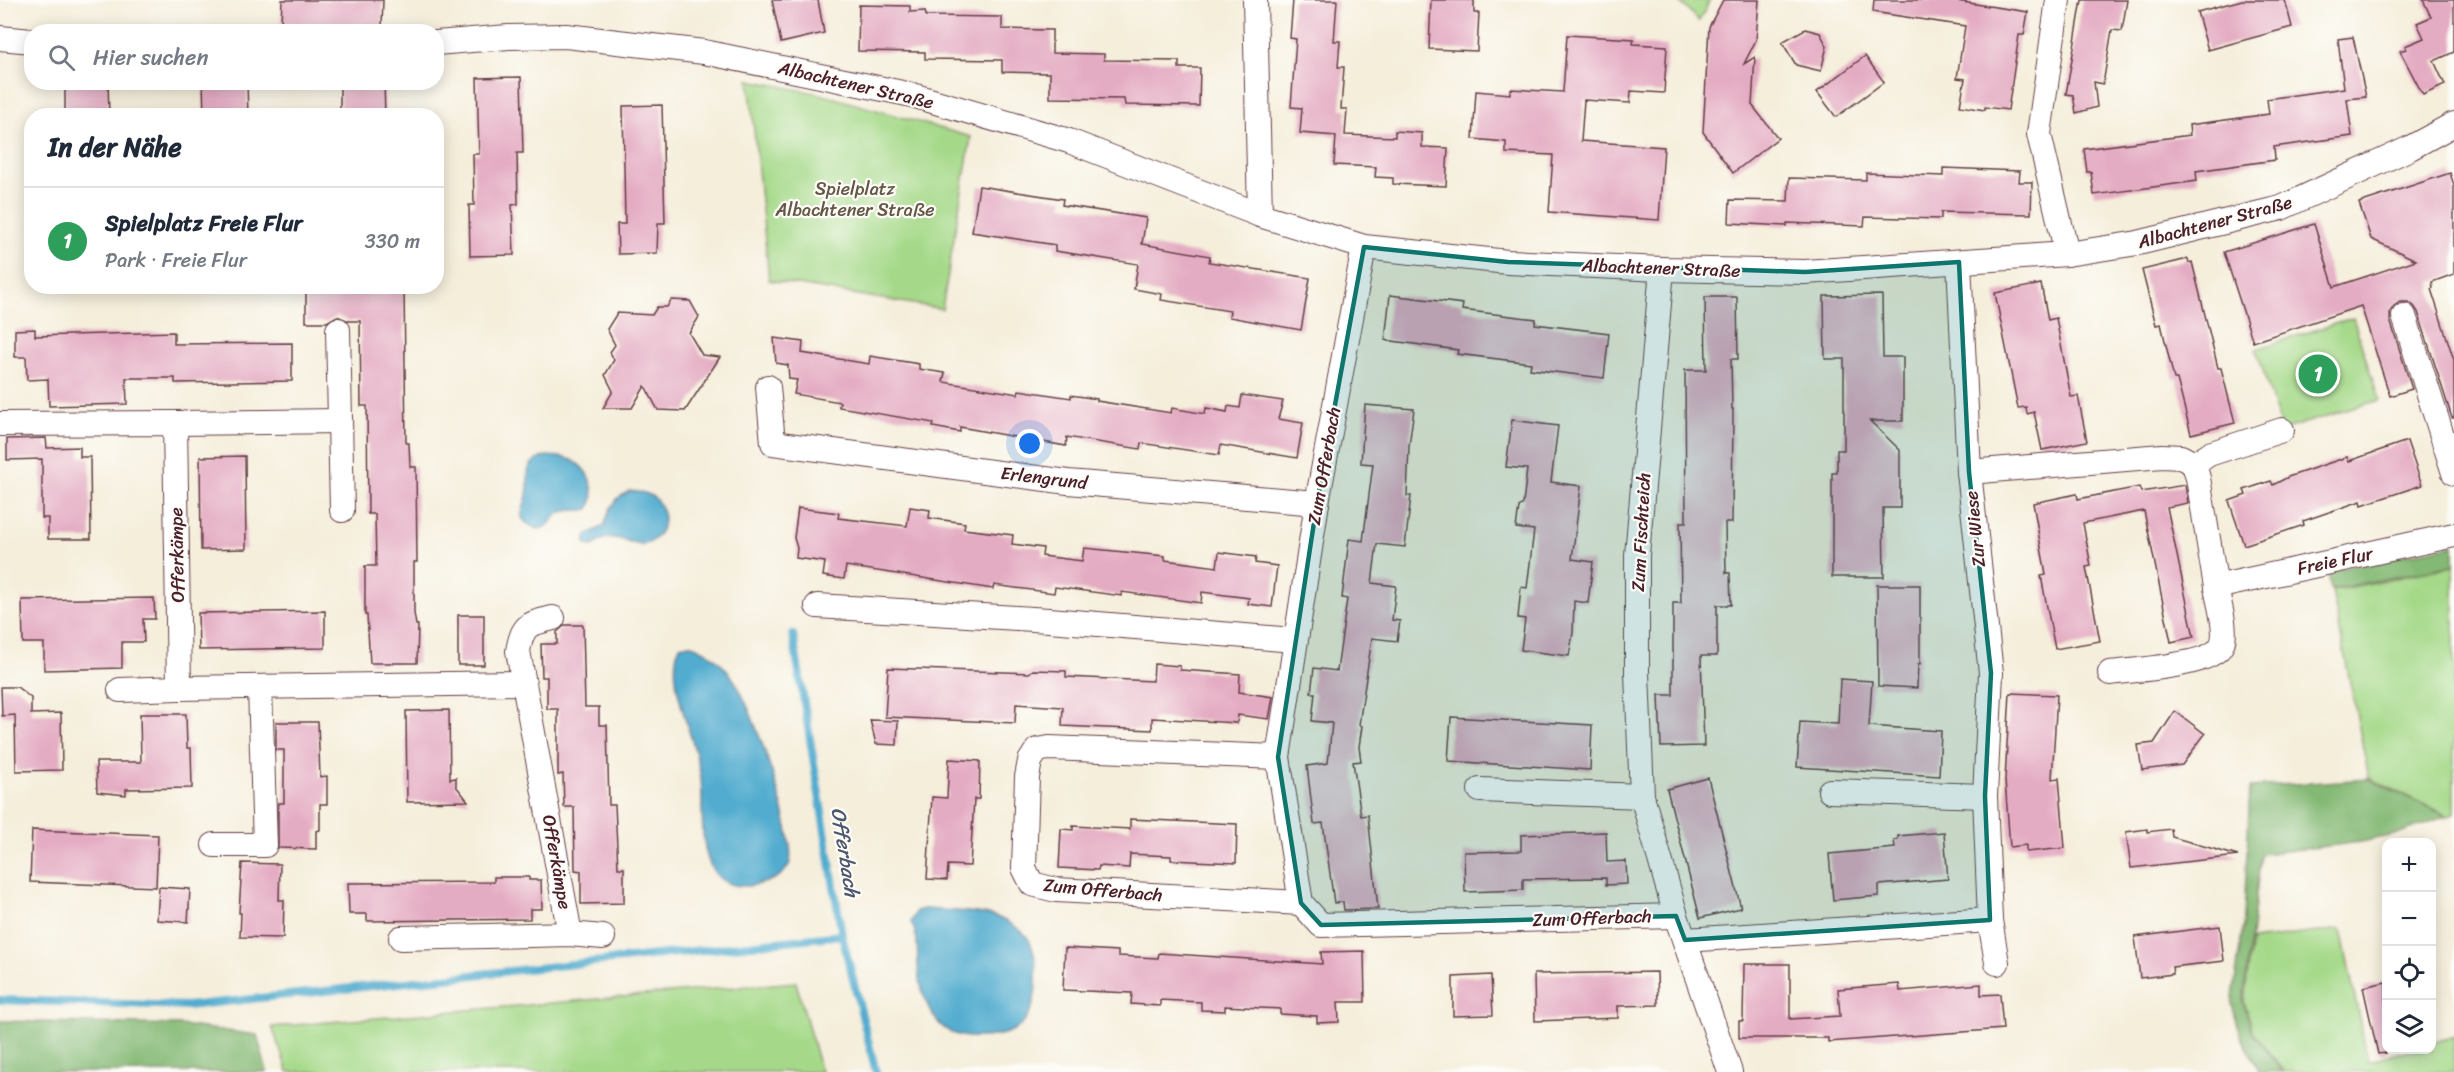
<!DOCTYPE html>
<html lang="de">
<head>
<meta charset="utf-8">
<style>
	body { margin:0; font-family:Sriracha,sans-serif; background:#f6f6f7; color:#1f2937 }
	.controls { position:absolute; right:18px; bottom:18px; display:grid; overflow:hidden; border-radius:12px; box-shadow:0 3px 15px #0003 }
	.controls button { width:54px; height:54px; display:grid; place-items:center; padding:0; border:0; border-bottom:2px solid #e0e1e3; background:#fff; color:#1f2937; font:30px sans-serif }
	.you { position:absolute; left:1030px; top:444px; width:21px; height:21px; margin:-15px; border:4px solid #fff; border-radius:50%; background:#1a73e8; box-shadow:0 0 0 9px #1a73e833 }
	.badge { display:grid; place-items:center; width:39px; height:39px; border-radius:50%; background:#db2777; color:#fff; font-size:20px; font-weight:700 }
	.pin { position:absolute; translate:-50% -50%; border:3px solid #fff; box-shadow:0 2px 6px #0006 }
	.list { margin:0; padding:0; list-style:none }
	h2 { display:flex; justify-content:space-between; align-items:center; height:78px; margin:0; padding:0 24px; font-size:26px }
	h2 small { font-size:20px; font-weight:400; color:#747a83 }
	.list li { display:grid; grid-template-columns:39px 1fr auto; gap:18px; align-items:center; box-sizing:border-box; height:108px; padding:0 24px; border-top:2px solid #e0e1e3 }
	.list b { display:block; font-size:22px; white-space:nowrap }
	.list p { margin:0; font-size:20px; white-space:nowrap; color:#747a83 }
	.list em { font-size:20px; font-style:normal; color:#747a83 }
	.icon { flex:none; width:33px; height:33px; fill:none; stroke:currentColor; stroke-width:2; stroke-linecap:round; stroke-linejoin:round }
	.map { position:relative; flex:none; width:2454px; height:1072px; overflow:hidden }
	.search { position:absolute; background:#fff; box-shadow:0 3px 15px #0003; left:24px; top:24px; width:420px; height:66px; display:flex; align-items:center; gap:15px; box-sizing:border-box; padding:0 21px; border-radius:24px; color:#747a83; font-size:22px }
	.panel { position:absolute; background:#fff; box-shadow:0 3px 15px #0003; left:24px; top:108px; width:420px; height:186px; border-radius:24px }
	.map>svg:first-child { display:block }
	.green { fill:#a5d989; stroke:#787c5a; stroke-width:1.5 }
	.forest { fill:#84b975; stroke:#676c50; stroke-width:1.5 }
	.water { fill:#51accf; stroke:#4e667d; stroke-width:1.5 }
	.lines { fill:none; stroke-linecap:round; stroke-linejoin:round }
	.stream { stroke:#51accf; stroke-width:8 }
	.building { fill:#e4acc3 }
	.minor-casing { stroke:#643e45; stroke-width:26 }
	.minor { stroke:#fff; stroke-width:24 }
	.marked { fill:#0f766e; fill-opacity:0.2; stroke:#0f766e; stroke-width:4.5; stroke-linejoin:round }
	.labels { text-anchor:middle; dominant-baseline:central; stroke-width:4.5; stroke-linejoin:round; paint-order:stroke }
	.street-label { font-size:18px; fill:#4a1f2b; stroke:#fdfcf7 }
	.park-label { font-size:18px; fill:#655747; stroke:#fdfcf7 }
	.water-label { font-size:20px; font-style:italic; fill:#4d576d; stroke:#fdfcf7 }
</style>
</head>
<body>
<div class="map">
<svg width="2454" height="1072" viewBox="0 0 2454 1072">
	<rect width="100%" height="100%" fill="#fdfcf7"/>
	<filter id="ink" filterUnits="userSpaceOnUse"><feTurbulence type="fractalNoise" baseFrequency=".0167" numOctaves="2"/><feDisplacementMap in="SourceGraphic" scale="12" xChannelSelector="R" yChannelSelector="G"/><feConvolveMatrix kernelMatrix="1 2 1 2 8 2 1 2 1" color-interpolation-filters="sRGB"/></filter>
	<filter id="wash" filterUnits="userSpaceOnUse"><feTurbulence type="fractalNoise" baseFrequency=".008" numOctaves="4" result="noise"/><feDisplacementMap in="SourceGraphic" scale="24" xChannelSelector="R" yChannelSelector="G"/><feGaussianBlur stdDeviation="1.35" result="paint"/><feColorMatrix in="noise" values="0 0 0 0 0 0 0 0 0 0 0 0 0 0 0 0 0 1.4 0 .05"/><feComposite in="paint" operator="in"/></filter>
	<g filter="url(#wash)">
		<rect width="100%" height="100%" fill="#f5eedb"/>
		<g class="green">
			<path d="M1678,0H1710L1699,21Z"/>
			<path d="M749,80L820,94L971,137L942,309L769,280Z"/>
			<path d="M2353,318L2379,400L2282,430L2256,349Z"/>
			<path d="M2454,566V814L2448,816L2369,778L2332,591Z"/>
			<path d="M2341,929L2368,1062L2409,1050H2432V1043L2454,1036V1072H2285L2253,1031L2244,1002L2252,940Z"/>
			<path d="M796,982L821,1072H288L272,1027Z"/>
		</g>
		<g class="forest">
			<path d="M2454,545V565L2331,590L2328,571Z"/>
			<path d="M2369,779L2447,816L2394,835L2361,842L2261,854L2243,1002L2253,1032L2283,1072H2260L2240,1034L2232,1004L2244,918L2250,787Z"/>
			<path d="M0,1021L180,1025L257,1035L267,1072H0Z"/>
		</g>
		<g class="water">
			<path d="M546,456C552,457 559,456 566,458C587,464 599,489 589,509C579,512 566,508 558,514C550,521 550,528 538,529C512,519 524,512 527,495C531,476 520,464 546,456Z"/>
			<path d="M629,491C640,492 651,492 658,502C663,509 666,520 662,528C646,561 626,532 604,539C601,540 596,544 593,546L586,545L585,540L588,534L604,526L610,509L618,498Z"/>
			<path d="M689,644C708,650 723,663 734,680C751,704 800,841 789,865C784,877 766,883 755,885C691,896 705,817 701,778C697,741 663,678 680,646Z"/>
			<path d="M924,909C947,911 974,910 997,917C1006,921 1021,929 1027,937C1040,956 1039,1003 1025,1021C1014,1034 995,1037 979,1037C963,1038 948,1034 938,1022C926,1008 919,984 918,966C917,949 919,937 911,922L916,911Z"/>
		</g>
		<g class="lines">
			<g class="stream">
				<path d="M793,635L842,935L876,1072"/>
				<path d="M0,1000L187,1006L842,935"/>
			</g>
		</g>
		<g id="blocks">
			<g class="building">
				<path d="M282,0H383L382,26L281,23Z"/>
				<path d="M772,0H818L824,33L781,43Z"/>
				<path d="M1293,0H1337L1334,41H1340L1338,67H1344L1341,109H1347L1345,135L1395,137V131L1422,133V147L1448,148L1446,186L1393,184V178L1375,177L1376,167L1334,165L1336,136L1300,133L1302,108L1291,107L1296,39L1290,38Z"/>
				<path d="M1431,0H1474V13H1479L1477,51L1429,49Z"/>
				<path d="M1723,0H1759L1756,40L1744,64L1755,57L1752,105L1778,138L1733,173L1703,132L1709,27Z"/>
				<path d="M1874,0H1949L2028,12L2024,35H2019L2008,110L1985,107V110L1960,106L1965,79L1957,78L1965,26L1873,12Z"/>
				<path d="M2082,0H2127L2122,31L2112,30L2103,84L2094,82L2097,107L2076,113L2073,95L2066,94Z"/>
				<path d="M2242,0H2285L2292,27L2208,50L2197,12Z"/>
				<path d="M2423,0H2454V52L2434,61L2445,85L2423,95L2400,51L2406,49L2405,46L2424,38L2417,23L2431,17Z"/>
				<path d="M859,5L910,6V12L925,11L926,16L1002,17V29L1052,30V53L1104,54V60L1179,61V68H1200L1199,106L1125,105L1124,99L1050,98V73L1002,72V60L925,59V52L858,51Z"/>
				<path d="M1805,29L1820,33L1827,46L1821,71L1796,65L1782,42Z"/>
				<path d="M1567,35L1634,39L1633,44L1667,46L1664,93L1631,91L1630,103L1584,100L1581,141L1664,147L1659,220L1549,212L1553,155L1506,153V142L1473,139L1476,91L1510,94V89L1563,92Z"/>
				<path d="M2353,37L2366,97L2347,99L2352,136L2274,147L2275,160L2196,171L2197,181L2094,195L2091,172H2087L2084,149L2190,135L2189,125L2269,114L2267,99L2344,88L2338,39Z"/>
				<path d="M1865,56L1884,82L1836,117L1817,92Z"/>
				<path d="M521,77L523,153H517L518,204L512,205L514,255L470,256L469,205H474L473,154H479L477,78Z"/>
				<path d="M65,82H108L109,116H65Z"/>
				<path d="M203,82H247L248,116H204Z"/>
				<path d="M340,82H384L385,116H340Z"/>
				<path d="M662,105L665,223H658L657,253L618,254L617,224H625L623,106Z"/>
				<path d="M1943,168L2020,171L2019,182H2032L2031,214L1941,212V219L1865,217L1864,226L1787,223V226L1729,223L1730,200L1788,201L1789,178L1866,180V173L1943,176Z"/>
				<path d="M2450,173L2454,185V274L2432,282L2433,288L2431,289L2454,360V418H2452L2418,312L2414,306L2408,302H2400L2394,306L2390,312V320L2412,389L2390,396L2361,306L2253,342L2224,252L2314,224L2334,287L2416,260L2371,239L2359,203Z"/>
				<path d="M979,186L1063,199L1062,205L1146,218L1142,244L1210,256L1209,262L1310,278L1301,330L1229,317L1230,311L1161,300L1162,294L1134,289L1138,264L1055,251V245L972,232Z"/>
				<path d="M2188,259L2189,263L2192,262L2218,368H2221L2235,423L2191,434L2177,379H2174L2161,324L2156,325L2142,270Z"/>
				<path d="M2041,284L2048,320L2056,318L2071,397L2078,396L2087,441L2042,450L2034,412L2027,414L2026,407L2018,408L1995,293Z"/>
				<path d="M306,286H326V290L404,289L406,443H409L410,467H416L417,562H414V613L416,625H418L417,663H370L367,615H365V566H376L375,514H368L367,406H361L360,321H349L337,316L327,322H306Z"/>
				<path d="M1390,295L1463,304L1462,310L1536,319L1535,324L1609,333L1604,378L1530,369L1531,363L1457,354L1458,350L1385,340Z"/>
				<path d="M1882,295L1883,357H1903V421H1870L1900,450V508H1883L1884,577H1832V473H1837V450H1844V359H1825L1824,296Z"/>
				<path d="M1705,297H1737L1738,359H1731L1732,409H1733L1732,523H1725L1726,573H1730L1731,605H1717V656H1701L1704,746L1661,747L1659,695H1673V603H1681L1680,522H1686L1685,370H1706Z"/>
				<path d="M671,300L690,301L699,317L689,333L702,355L720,357L685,411L658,410L645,386L632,408H603L613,391L605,375L614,360L610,352L615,345L607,329L617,313L652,315L657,307H667Z"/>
				<path d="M35,329V336L174,332V344L292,343V381L175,383V378H126L127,404L49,406L48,379L27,380L26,357H15V330Z"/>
				<path d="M774,338L803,342L802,353L869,364L870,356L919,364V369L945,373L943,382L1018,394L1019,390L1071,398V395L1097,399V401L1171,413L1172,408L1205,414L1206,408L1227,412L1228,406L1240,408L1242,395L1283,401L1278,419L1303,423L1297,458L1221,445L1219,455L1141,443L1140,449L1067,437L1066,446L960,427V432L933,427L934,423L839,407L840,402L794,394L797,380L789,379L788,365L776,363Z"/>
				<path d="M1365,405L1414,409L1409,446L1407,496H1411L1405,547L1377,544L1372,583L1396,586L1392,620L1400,621L1397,641L1372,638L1359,725L1362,726L1359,747L1361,761L1353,762L1361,816L1368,815L1378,909L1344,910L1343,902L1334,903L1323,823L1314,824L1307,766L1328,763L1332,723L1312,721L1315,693H1311L1314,668L1337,671L1347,599L1342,598L1349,539L1363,541L1373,464L1361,463Z"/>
				<path d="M1512,420L1558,426L1551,482L1581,486L1572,559L1593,562L1588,603L1574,601L1573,633L1569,656L1521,650L1525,619L1518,618L1521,587L1527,588L1534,530L1516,528L1519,507L1523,504L1527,469L1506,467Z"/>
				<path d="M46,438L47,448L80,447V457H90L91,539H48V518H42V459L7,460V439Z"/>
				<path d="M2407,441L2422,485L2362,505L2361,501L2303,521L2304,525L2244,545L2229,501L2246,495L2244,490L2271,481L2273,485L2288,477L2347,457L2349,461Z"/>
				<path d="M245,456L246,549L201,550L200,457Z"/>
				<path d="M2185,485L2188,503L2167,507L2194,637L2171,642L2144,511L2083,523L2091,566L2086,567L2100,641L2055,649L2041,576L2046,575L2033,503L2077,494L2078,499L2139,487L2141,492Z"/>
				<path d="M910,507L930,510L929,518L965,523L964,529L1013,535L1012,544L1043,548L1042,556L1082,561L1084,548L1165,556V560L1217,567L1219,552L1256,557L1255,563L1277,566L1272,607L1248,604L1249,598L1202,592L1201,603L1122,592V596L1055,587L1054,593L994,585L993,589L846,566L844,579L823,576L825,562L796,558L797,548L794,538L798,508L839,513L838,518L907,526Z"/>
				<path d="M1877,585H1920V664H1918L1917,688L1878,686Z"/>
				<path d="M154,598L155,619H143L144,642H122V668L44,670V643H23L22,600Z"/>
				<path d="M325,611V648L199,650L198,613Z"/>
				<rect x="458" y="615" width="26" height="50"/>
				<path d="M565,625H583L585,707H599V725H607L609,805H615L618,868H624V903L581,904V871L575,870L574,807H564L563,774L558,775V709H547V677H542L541,644H557V632Z"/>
				<path d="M1154,664L1180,666V670L1240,674L1239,692L1273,697L1269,719L1238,715L1237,723L1152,718V730L1062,726L1063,707L1016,704L1015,723L885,717L888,668L1029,673L1033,670L1066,671V677L1153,681Z"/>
				<path d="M1840,679L1872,681L1869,726L1941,731L1939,776L1797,767L1800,722L1838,724Z"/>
				<path d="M1,687H17L31,698V714L61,713L62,770L16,771L15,715L2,716Z"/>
				<path d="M2010,693L2057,695L2052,779L2059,778L2065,848L2026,852V845L2010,847L2005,780Z"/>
				<path d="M449,710L450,779L456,778V786L468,801L407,802L406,711Z"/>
				<path d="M2175,711L2205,734L2182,765L2142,770L2138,745L2154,743Z"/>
				<path d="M140,714H186L187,748H191L192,788L126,789V795L97,792L96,762H141Z"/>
				<path d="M1451,717L1592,725L1590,770L1448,761Z"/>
				<path d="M870,720L898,721L897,745L876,744Z"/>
				<path d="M276,722H318L320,777L327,776V804H320V830L316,831V849L278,848V803H284V750H276Z"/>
				<path d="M949,759L980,761L979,799H974L970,866L948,865L947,880L927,879L932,797L947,798Z"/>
				<path d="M1708,778L1741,908L1700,918L1667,789Z"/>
				<path d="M1130,819L1237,824L1236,863L1171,860V856L1130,854L1129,868L1099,866L1098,870L1059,868L1061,829L1073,830V826L1130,829Z"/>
				<path d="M2147,829V832L2171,829L2172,837L2238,856L2131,868L2126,832Z"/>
				<path d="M32,830L158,835L156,887L30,882Z"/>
				<path d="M1606,832L1607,862L1626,861L1627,884L1606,885V878L1523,879V890L1465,892L1464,852L1521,851V835Z"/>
				<path d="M1944,832L1948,879L1879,885V896L1833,900L1829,854L1895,848L1894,840L1898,839V836Z"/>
				<path d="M242,863L280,864L279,900H284L283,938L240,937L241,913H239Z"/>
				<path d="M494,877H529V880H541L542,909H530V919L367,921V914H349L348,883L494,882Z"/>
				<path d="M159,887L190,889L188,922L157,920Z"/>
				<path d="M2220,926L2224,961L2172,967L2173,974L2140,978L2135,937Z"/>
				<path d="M1065,948L1118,951V956L1158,958L1159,953L1322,964L1321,952L1364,951L1365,1002H1338L1339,1022L1317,1023V1016L1280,1014V1009L1225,1006V1011L1201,1010V1002L1160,1000V1006L1131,1004L1132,993L1063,990Z"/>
				<path d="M1744,964H1790V1019L1840,1016L1838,989L1899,984L1900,991L1981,984V995L2000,994L2003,1029L1828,1042V1038H1739V1021H1743Z"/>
				<path d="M1657,972L1658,1005L1618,1006V1018L1535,1021L1534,974Z"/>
				<path d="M1491,975L1493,1015L1453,1016V977Z"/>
				<path d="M2386,982V1053L2378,1054L2363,987Z"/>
			</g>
		</g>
	</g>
	<g filter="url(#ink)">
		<use href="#blocks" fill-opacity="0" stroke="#643e45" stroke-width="1.5"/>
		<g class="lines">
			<g class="minor-casing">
				<g id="minor">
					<path d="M1255,0L1260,215"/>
					<path d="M2058,0L2039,134L2067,254"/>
					<path d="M0,38L32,41"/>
					<path d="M436,43L508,37L566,36L704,52L912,95L1069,141L1260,215L1364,247L1508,262L1662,269L1805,272L2067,254L2138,243L2281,208L2410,148L2454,124"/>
					<path d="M1364,247L1317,503L1278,757L1301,903L1321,925L1676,916"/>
					<path d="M1959,262L1969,472L1991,673L1985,796L1990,920L1997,963"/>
					<path d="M1662,269L1637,555V673L1642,796L1676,916L1730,1072"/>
					<path d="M2404,316L2454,473"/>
					<path d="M338,330L342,510"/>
					<path d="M768,387L773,443L1068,482L1317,503"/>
					<path d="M175,423L340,421"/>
					<path d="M0,424L175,423L179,688L523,683"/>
					<path d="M2282,430L2209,454L2194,464L2198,478L2216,587L2454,535"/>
					<path d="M1969,472L2162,456L2181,457L2194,464"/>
					<path d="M817,606L1049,620L1294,640"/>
					<path d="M553,618C528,624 523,624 518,651L570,934"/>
					<path d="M2110,673C2133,670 2210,666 2221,646C2229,633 2218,601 2216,587"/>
					<path d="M120,690L179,688"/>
					<path d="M1278,757L1049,748L1037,750L1030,761L1027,777L1024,868L1032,884L1056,890L1301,903"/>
					<path d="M1480,790L1642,796"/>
					<path d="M1830,791L1985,796"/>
					<path d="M214,845H265L260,688"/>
					<path d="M401,938L570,934L603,937"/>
					<path d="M1685,940L1990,920"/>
				</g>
			</g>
			<use href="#minor" class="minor"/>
		</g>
	</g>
	<path class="marked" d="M1364,247L1508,262L1805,272L1959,262L1969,472L1991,673L1985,796L1990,920L1685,940L1676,916L1321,925L1301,903L1278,757L1317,503Z"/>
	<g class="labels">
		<g class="street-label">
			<text transform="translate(856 85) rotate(13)">Albachtener Straße</text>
			<text transform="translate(2215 222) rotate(-15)">Albachtener Straße</text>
			<text transform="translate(1661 268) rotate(2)">Albachtener Straße</text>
			<text transform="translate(1324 466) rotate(-80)">Zum Offerbach</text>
			<text transform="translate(1044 478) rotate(7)">Erlengrund</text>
			<text transform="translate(1975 529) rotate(-96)">Zur Wiese</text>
			<text transform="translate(1641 532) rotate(-87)">Zum Fischteich</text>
			<text transform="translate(177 555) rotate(-91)">Offerkämpe</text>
			<text transform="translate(2335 561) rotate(-12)">Freie Flur</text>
			<text transform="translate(557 862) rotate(80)">Offerkämpe</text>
			<text transform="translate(1103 890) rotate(5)">Zum Offerbach</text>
			<text transform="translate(1592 918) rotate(-2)">Zum Offerbach</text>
		</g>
		<g class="park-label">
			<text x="855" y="189">Spielplatz<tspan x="855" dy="21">Albachtener Straße</tspan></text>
		</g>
		<g class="water-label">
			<text transform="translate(845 852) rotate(81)">Offerbach</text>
		</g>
	</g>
</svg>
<div class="controls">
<button>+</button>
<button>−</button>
<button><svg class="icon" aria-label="locate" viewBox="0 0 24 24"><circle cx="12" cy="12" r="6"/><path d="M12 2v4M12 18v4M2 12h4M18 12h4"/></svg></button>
<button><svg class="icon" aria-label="layers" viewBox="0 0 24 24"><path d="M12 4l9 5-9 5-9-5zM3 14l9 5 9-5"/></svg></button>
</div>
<div class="you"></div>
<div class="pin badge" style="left:2318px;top:374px;background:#2e9e5b">1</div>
<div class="search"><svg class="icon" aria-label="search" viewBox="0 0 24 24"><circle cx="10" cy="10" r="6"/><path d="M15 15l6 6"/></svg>Hier suchen</div>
<section class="panel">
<h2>In der Nähe<small></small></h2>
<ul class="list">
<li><span class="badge" style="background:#2e9e5b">1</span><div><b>Spielplatz Freie Flur</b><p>Park · Freie Flur</p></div><em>330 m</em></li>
</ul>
</section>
</div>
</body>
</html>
